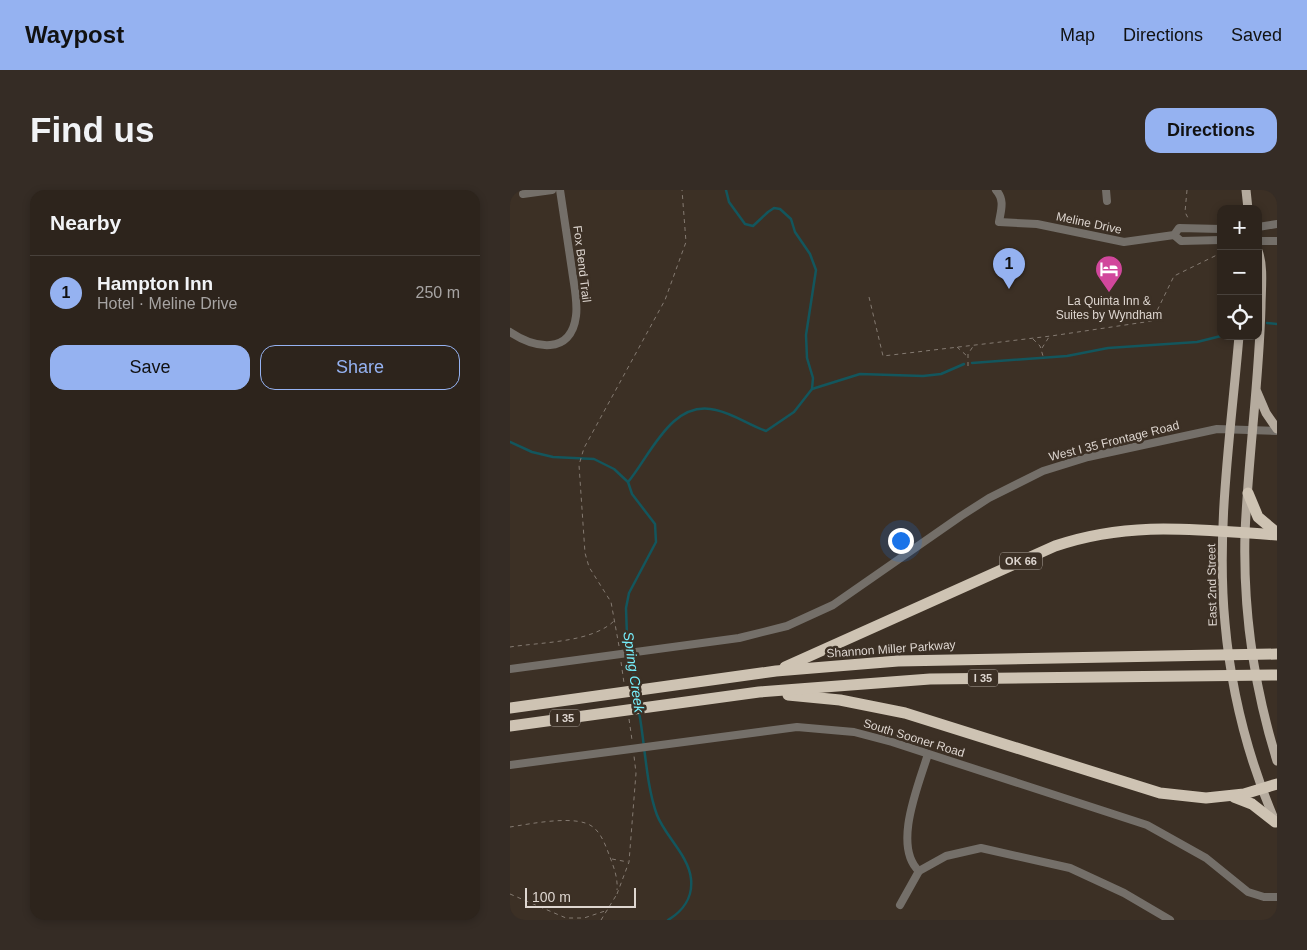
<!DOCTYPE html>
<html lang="en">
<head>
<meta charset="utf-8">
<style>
	body { margin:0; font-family:Arial,sans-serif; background:#352c25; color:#f1f3f6 }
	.controls { position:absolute; right:15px; top:15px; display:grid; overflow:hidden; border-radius:10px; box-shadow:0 2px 8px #0003 }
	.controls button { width:45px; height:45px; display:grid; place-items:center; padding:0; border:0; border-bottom:1px solid #48413b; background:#2d241c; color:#f1f3f6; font:25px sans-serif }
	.scale { position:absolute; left:15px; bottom:12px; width:111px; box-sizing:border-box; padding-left:5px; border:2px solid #ded6d0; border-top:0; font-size:14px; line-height:18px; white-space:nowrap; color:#ded6d0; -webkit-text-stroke:4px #3c3025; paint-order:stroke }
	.you { position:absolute; left:390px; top:350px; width:18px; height:18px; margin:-12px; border:4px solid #fff; border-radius:50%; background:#1a73e8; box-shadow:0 0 0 8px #1a73e833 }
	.badge { display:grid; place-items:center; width:32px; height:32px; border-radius:50%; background:#95b2f1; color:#111; font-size:16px; font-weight:700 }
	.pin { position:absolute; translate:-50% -41px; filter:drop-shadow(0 1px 2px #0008) }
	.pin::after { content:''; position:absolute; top:26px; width:18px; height:15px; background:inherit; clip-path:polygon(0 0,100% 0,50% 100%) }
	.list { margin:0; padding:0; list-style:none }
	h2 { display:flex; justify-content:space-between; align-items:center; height:65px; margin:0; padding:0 20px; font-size:21px }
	h2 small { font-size:16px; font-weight:400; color:#a7a4a3 }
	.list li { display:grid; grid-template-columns:32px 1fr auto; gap:15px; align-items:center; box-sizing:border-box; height:75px; padding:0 20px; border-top:1px solid #48413b }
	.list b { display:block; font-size:19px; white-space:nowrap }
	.list p { margin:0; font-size:16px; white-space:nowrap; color:#a7a4a3 }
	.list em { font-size:16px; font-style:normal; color:#a7a4a3 }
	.actions { display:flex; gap:10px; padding:15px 20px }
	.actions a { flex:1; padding:11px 0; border:1px solid #95b2f1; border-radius:15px; text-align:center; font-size:18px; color:#95b2f1 }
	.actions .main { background:#95b2f1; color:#111 }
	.icon { flex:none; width:28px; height:28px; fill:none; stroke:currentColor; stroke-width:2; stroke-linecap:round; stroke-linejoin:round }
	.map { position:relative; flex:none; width:767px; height:730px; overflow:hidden; border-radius:15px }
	header { display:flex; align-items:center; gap:30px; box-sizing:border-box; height:70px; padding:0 25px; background:#95b2f1; color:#111 }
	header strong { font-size:24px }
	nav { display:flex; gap:28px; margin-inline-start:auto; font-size:18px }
	.intro { display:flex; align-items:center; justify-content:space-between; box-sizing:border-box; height:120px; padding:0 30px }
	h1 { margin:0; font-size:35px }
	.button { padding:12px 22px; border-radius:15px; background:#95b2f1; color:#111; font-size:18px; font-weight:700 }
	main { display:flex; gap:30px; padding:0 30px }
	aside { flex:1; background:#2d241c; border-radius:15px; box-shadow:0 2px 8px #0003 }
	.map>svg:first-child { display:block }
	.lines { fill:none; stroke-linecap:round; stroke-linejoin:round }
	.stream { stroke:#13565d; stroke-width:2.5 }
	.path { stroke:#847a71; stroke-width:1; stroke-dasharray:4 4; stroke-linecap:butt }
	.minor { stroke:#746f69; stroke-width:8 }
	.major { stroke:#b5ab9e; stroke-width:9 }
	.highway { stroke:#cec3b3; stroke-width:11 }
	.labels { text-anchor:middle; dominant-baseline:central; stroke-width:5; stroke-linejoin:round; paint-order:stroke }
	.shield { fill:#3c3025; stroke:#ada49d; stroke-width:1 }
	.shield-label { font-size:11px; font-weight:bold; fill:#ded6d0 }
	.street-label { font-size:12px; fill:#ded6d0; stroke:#3c3025 }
	.poi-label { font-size:12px; fill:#ded6d0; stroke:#3c3025 }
	.water-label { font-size:14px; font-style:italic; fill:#76effc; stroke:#3c3025 }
</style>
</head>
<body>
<header>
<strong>Waypost</strong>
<nav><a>Map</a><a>Directions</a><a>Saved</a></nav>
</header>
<div class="intro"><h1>Find us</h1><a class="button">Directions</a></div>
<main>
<aside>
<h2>Nearby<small></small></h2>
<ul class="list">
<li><span class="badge">1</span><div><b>Hampton Inn</b><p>Hotel · Meline Drive</p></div><em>250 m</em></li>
</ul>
<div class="actions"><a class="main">Save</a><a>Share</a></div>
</aside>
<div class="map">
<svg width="767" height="730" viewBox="0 0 767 730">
	<rect width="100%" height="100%" fill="#3c3025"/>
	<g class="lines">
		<g class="stream">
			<path d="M757,133L767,134"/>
			<path d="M462,173L557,166L598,158L687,152L711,146"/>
			<path d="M302,199L350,184L413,186L431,184L454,174"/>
			<path d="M0,252L22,262L43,267L84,269L104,279L118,292L122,304L145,334L146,352L119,403L116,418L117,446L126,497"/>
			<path d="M118,292C140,266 162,208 206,220C224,224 239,235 256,241L284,222L302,199L303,188L297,168L296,145L306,80L300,64L285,42L281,29L270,19L264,18L258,22L243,36L235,34L219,12L216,0"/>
			<path d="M129,522C135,554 136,595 147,625C155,646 179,666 181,689C183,707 173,721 158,730"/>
		</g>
		<g class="path">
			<path d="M677,0L675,22L679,30"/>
			<path d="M359,107L373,166L541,146L642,131L664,86L711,63"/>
			<path d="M523,149L530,156L533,166"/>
			<path d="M447,157L457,166"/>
			<path d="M532,158L539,147"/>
			<path d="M458,176V164L464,155"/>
			<path d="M109,456L101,412L79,377L75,363L69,275L74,258L155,110L176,52L172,0"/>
			<path d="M0,457C31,452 84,453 106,429"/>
			<path d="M111,472L114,493"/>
			<path d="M119,529L122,550"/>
			<path d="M0,637C20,634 67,624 83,637C92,644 96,657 100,667C104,678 108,688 107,700"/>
			<path d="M102,669L118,672"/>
			<path d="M0,704L56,728H74L98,720"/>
			<path d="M107,704L119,672L126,583L124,566"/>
			<path d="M91,730L107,704"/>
		</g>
		<g class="minor">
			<path d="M486,0C495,10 491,20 489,32L527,34L614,52L664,45L669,38L711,39"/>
			<path d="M596,0L597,11"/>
			<path d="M13,4L42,0"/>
			<path d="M748,37L767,34"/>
			<path d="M664,45L671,51L711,50"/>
			<path d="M748,51H767"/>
			<path d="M0,142C24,158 61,166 66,126C68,112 64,95 62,80C58,54 54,27 50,0"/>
			<path d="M0,479L229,448L277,436L323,415L451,326L479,308L533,281L578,267L707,239L767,241"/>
			<path d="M0,575L287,537L344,542L382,552L637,635L696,668L738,702L754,707H767"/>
			<path d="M409,681C382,656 409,594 418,564"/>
			<path d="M390,715L409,681L436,666L471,658L560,678L614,703L660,730"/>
		</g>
		<g class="major">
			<path d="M736,0L738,19"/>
			<path d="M748,61C754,76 751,101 751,117C749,193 738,268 735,344C733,421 744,497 767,571"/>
			<path d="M729,146C721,241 706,339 715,433C721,501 738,568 765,631"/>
			<path d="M747,202L756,223L767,239"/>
		</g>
		<g class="highway">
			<path d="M738,303L748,327L767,343"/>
			<path d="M275,477L545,356C621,330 689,340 767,345"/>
			<path d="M278,505L330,510L395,523L650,603L696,608L734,604L767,594"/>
			<path d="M0,518L266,481L388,471L767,464"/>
			<path d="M0,536L249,502L420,489L767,485"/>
			<path d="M724,607L742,614L765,632"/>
		</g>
	</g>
	<defs>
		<g id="hotel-pin" transform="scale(1.4375)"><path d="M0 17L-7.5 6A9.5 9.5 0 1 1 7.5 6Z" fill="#d1479c" stroke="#3c3025"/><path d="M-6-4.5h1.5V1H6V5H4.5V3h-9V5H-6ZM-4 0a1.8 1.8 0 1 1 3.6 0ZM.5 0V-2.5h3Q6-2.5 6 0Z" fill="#fff"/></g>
	</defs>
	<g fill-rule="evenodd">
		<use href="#hotel-pin" x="599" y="79"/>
	</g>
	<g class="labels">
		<g class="shield">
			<rect x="490" y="362.5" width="42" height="17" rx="4"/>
			<rect x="458" y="479.5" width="30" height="17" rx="4"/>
			<rect x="40" y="519.5" width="30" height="17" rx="4"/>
		</g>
		<g class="shield-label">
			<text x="511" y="371">OK 66</text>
			<text x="473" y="488">I 35</text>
			<text x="55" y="528">I 35</text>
		</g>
		<g class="street-label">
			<text transform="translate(579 33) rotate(12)">Meline Drive</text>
			<text transform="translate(72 74) rotate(83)">Fox Bend Trail</text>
			<text transform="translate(604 251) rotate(-14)">West I 35 Frontage Road</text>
			<text transform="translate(702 395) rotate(-91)">East 2nd Street</text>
			<text transform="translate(381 459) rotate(-4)">Shannon Miller Parkway</text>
			<text transform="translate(404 548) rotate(17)">South Sooner Road</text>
		</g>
		<g class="poi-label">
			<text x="599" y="111">La Quinta Inn &amp;<tspan x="599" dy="14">Suites by Wyndham</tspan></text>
		</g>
		<g class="water-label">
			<text transform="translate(124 482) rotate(82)">Spring Creek</text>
		</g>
	</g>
</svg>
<div class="controls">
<button>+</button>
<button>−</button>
<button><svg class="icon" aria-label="locate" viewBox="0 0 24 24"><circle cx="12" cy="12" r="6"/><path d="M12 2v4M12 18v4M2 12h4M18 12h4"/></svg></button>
</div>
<div class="scale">100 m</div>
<div class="you"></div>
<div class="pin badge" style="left:499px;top:99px">1</div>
</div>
</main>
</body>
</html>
